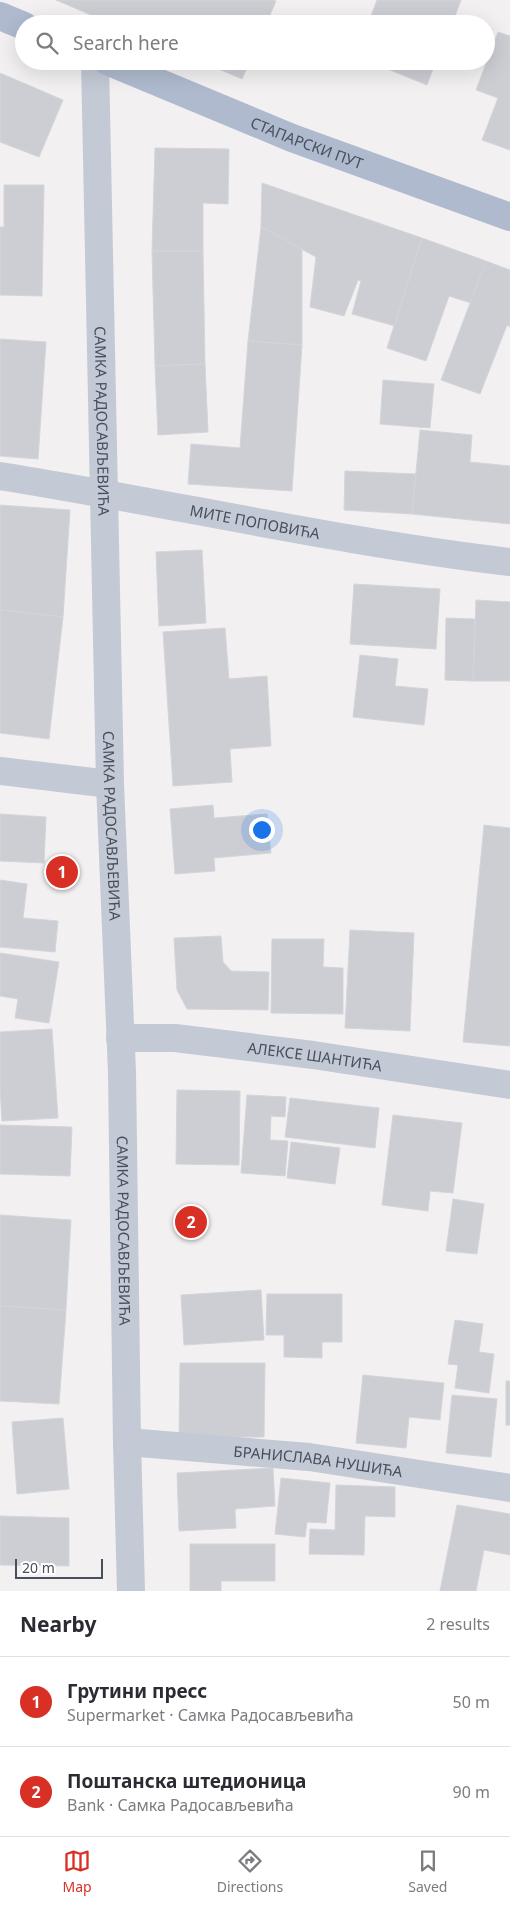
<!DOCTYPE html>
<html lang="en">
<head>
<meta charset="utf-8">
<style>
	body { margin:0; font-family:"Noto Sans",sans-serif; background:#f7f7f7; color:#2b2b33 }
	.scale { position:absolute; left:15px; bottom:12px; width:88px; box-sizing:border-box; padding-left:5px; border:2px solid #474f5e; border-top:0; font-size:14px; line-height:18px; white-space:nowrap; color:#474f5e; -webkit-text-stroke:4px #fff; paint-order:stroke }
	.you { position:absolute; left:261px; top:829px; width:18px; height:18px; margin:-12px; border:4px solid #fff; border-radius:50%; background:#1a73e8; box-shadow:0 0 0 8px #1a73e833 }
	.badge { display:grid; place-items:center; width:32px; height:32px; border-radius:50%; background:#d93025; color:#fff; font-size:16px; font-weight:700 }
	.pin { position:absolute; translate:-50% -50%; border:2px solid #fff; box-shadow:0 1px 5px #0006 }
	.list { margin:0; padding:0; list-style:none }
	h2 { display:flex; justify-content:space-between; align-items:center; height:65px; margin:0; padding:0 20px; font-size:21px }
	h2 small { font-size:16px; font-weight:400; color:#7c7c81 }
	.list li { display:grid; grid-template-columns:32px 1fr auto; gap:15px; align-items:center; box-sizing:border-box; height:90px; padding:0 20px; border-top:1px solid #e1e1e2 }
	.list b { display:block; font-size:19px; white-space:nowrap }
	.list p { margin:0; font-size:16px; white-space:nowrap; color:#7c7c81 }
	.list em { font-size:16px; font-style:normal; color:#7c7c81 }
	.icon { flex:none; width:28px; height:28px; fill:none; stroke:currentColor; stroke-width:2; stroke-linecap:round; stroke-linejoin:round }
	.map { position:relative; flex:none; width:510px; height:1591px; overflow:hidden }
	.search { position:absolute; background:#fff; box-shadow:0 5px 20px #0002; left:15px; right:15px; top:15px; height:55px; display:flex; align-items:center; gap:12px; box-sizing:border-box; padding:0 18px; border-radius:28px; color:#7c7c81; font-size:19px }
	.sheet { height:245px; background:#fff }
	nav { display:flex; justify-content:space-around; align-items:center; box-sizing:border-box; height:70px; border-top:1px solid #e1e1e2; background:#fff; font-size:14px; color:#7c7c81 }
	nav a { display:grid; justify-items:center; gap:2px }
	nav .on { color:#d93025 }
	.map>svg:first-child { display:block }
	.building { fill:#ccced4; stroke:#d4d5db }
	.lines { fill:none; stroke-linecap:round; stroke-linejoin:round }
	.minor { stroke:#c3c9d5; stroke-width:28 }
	.major { stroke:#afbacf; stroke-width:28 }
	.labels { text-anchor:middle; dominant-baseline:central; stroke-width:4; stroke-linejoin:round; paint-order:stroke }
	.street-label { font-size:15px; fill:#474f5e; stroke:#fff }
</style>
</head>
<body>
<div class="map">
<svg width="510" height="1591" viewBox="0 0 510 1591">
	<rect width="100%" height="100%" fill="#f2f0f0"/>
	<g class="building">
		<path d="M56,0H273L276,1L266,24H112Z"/>
		<path d="M377,0H461L452,24H368Z"/>
		<path d="M498,32L510,36V150L482,140L498,98L476,90Z"/>
		<path d="M200,61H250L242,79Z"/>
		<path d="M368,61H436L427,85Z"/>
		<path d="M0,73L63,100L39,157L0,142Z"/>
		<path d="M155,148L229,149L228,204L203,203V251H152Z"/>
		<path d="M262,183L422,238L395,326L352,314L361,281L358,280L344,316L310,307L316,257L261,227Z"/>
		<path d="M4,185H44L42,296L0,295V227H4Z"/>
		<path d="M261,227L302,249V345L248,341Z"/>
		<path d="M422,238L486,261L471,303L449,296L426,361L387,348Z"/>
		<path d="M152,251H203L205,364L155,366Z"/>
		<path d="M486,261L510,270V327L507,325L480,394L441,380Z"/>
		<path d="M0,339L46,342L38,459L0,456Z"/>
		<path d="M248,341L302,345L292,491L188,484L191,444L240,448Z"/>
		<path d="M205,364L208,432L158,435L155,366Z"/>
		<path d="M383,380L434,384L430,428L380,424Z"/>
		<path d="M420,430L472,435L470,462L510,466V524L412,514Z"/>
		<path d="M345,471L416,474L412,514L344,510Z"/>
		<path d="M0,505L70,510L63,617L0,610Z"/>
		<path d="M202,550L206,623L159,626L156,552Z"/>
		<path d="M354,584L440,589L436,649L350,644Z"/>
		<path d="M476,600L510,602V681H473Z"/>
		<path d="M0,610L63,617L49,739L0,733Z"/>
		<path d="M446,618L475,619L473,681L445,680Z"/>
		<path d="M225,628L229,679L267,676L271,746L230,749L232,782L173,786L163,632Z"/>
		<path d="M360,655L398,659L395,686L428,689L424,725L353,717Z"/>
		<path d="M213,805L214,818L267,814L271,853L214,858L215,871L175,874L170,809Z"/>
		<path d="M0,814L46,817L44,863L0,861Z"/>
		<path d="M484,825L510,828V1046L463,1042Z"/>
		<path d="M0,880L27,884L23,918L58,921L55,952L0,947Z"/>
		<path d="M350,930L414,933L410,1031L345,1028Z"/>
		<path d="M221,936L223,962L231,971L269,972L268,1010L187,1009L177,990L174,938Z"/>
		<path d="M272,939H324L323,967L343,968V1014L271,1013Z"/>
		<path d="M0,953L59,962L49,1023L15,1018L18,999L0,996Z"/>
		<path d="M52,1029L58,1118L2,1121L0,1089V1032Z"/>
		<path d="M177,1090L240,1091L239,1165L176,1164Z"/>
		<path d="M247,1095L286,1097L285,1117L271,1116L270,1140L288,1141L285,1176L241,1173Z"/>
		<path d="M290,1098L379,1108L375,1148L285,1137Z"/>
		<path d="M393,1115L462,1123L453,1193L430,1191L428,1211L382,1205Z"/>
		<path d="M0,1125L72,1127L70,1176L0,1174Z"/>
		<path d="M291,1142L340,1148L335,1184L287,1178Z"/>
		<path d="M453,1199L484,1204L477,1254L446,1251Z"/>
		<path d="M0,1215L71,1220L66,1310L0,1306Z"/>
		<path d="M261,1290L264,1340L184,1345L181,1295Z"/>
		<path d="M267,1294H342V1342H322V1358L284,1357V1335H266Z"/>
		<path d="M0,1306L66,1310L59,1404L0,1401Z"/>
		<path d="M455,1320L483,1324L479,1352L494,1354L489,1393L455,1388L458,1365L448,1364Z"/>
		<path d="M180,1363H265L264,1437H179Z"/>
		<path d="M363,1375L444,1383L440,1420L409,1417L406,1448L356,1443Z"/>
		<rect x="506" y="1381" width="4" height="44"/>
		<path d="M452,1395L497,1399L491,1457L446,1453Z"/>
		<path d="M63,1418L69,1489L17,1494L12,1422Z"/>
		<path d="M273,1468L275,1506L235,1509L236,1528L179,1531L177,1473Z"/>
		<path d="M281,1478L330,1483L326,1523L307,1522L305,1537L275,1534Z"/>
		<path d="M336,1485L395,1487V1517L365,1516L364,1555L309,1554L310,1529L335,1530Z"/>
		<path d="M457,1505L510,1514V1555L484,1550L476,1591H440Z"/>
		<path d="M0,1516L69,1518V1566L0,1565Z"/>
		<path d="M190,1544H275V1581H221V1591H190Z"/>
	</g>
	<g class="lines">
		<g class="minor">
			<path id="s1" d="M95,61L110,784L122,1072L127,1442L131,1591"/>
			<path id="s2" d="M0,476C170,503 339,542 510,562"/>
			<path d="M0,771L110,784"/>
			<path id="s3" d="M120,1038H175L313,1055L510,1085"/>
			<path id="s4" d="M127,1442L309,1457L510,1488"/>
		</g>
		<g class="major">
			<path d="M0,16L24,26"/>
			<path id="s5" d="M107,61L292,138L510,217"/>
		</g>
	</g>
	<g class="labels">
		<g class="street-label">
			<text stroke="none"><textPath href="#s5" startOffset="216">СТАПАРСКИ ПУТ</textPath></text>
			<text stroke="none"><textPath href="#s1" startOffset="360">САМКА РАДОСАВЉЕВИЋА</textPath></text>
			<text stroke="none"><textPath href="#s2" startOffset="259">МИТЕ ПОПОВИЋА</textPath></text>
			<text stroke="none"><textPath href="#s1" startOffset="765">САМКА РАДОСАВЉЕВИЋА</textPath></text>
			<text stroke="none"><textPath href="#s3" startOffset="196">АЛЕКСЕ ШАНТИЋА</textPath></text>
			<text stroke="none"><textPath href="#s1" startOffset="1170">САМКА РАДОСАВЉЕВИЋА</textPath></text>
			<text stroke="none"><textPath href="#s4" startOffset="192">БРАНИСЛАВА НУШИЋА</textPath></text>
		</g>
	</g>
</svg>
<div class="scale">20 m</div>
<div class="you"></div>
<div class="pin badge" style="left:62px;top:872px">1</div>
<div class="pin badge" style="left:191px;top:1222px">2</div>
<div class="search"><svg class="icon" aria-label="search" viewBox="0 0 24 24"><circle cx="10" cy="10" r="6"/><path d="M15 15l6 6"/></svg>Search here</div>
</div>
<section class="sheet">
<h2>Nearby<small>2 results</small></h2>
<ul class="list">
<li><span class="badge">1</span><div><b>Грутини пресс</b><p>Supermarket · Самка Радосављевића</p></div><em>50 m</em></li>
<li><span class="badge">2</span><div><b>Поштанска штедионица</b><p>Bank · Самка Радосављевића</p></div><em>90 m</em></li>
</ul>
</section>
<nav>
<a class="on"><svg class="icon" aria-label="map" viewBox="0 0 24 24"><path d="M3 6l6-2 6 2 6-2v14l-6 2-6-2-6 2zM9 4v14M15 6v14"/></svg>Map</a>
<a><svg class="icon" aria-label="directions" viewBox="0 0 24 24"><path d="M12 3l9 9-9 9-9-9zM9 14v-3h6M13 9l2 2-2 2"/></svg>Directions</a>
<a><svg class="icon" aria-label="saved" viewBox="0 0 24 24"><path d="M7 4h10v16l-5-4-5 4z"/></svg>Saved</a>
</nav>
</body>
</html>
